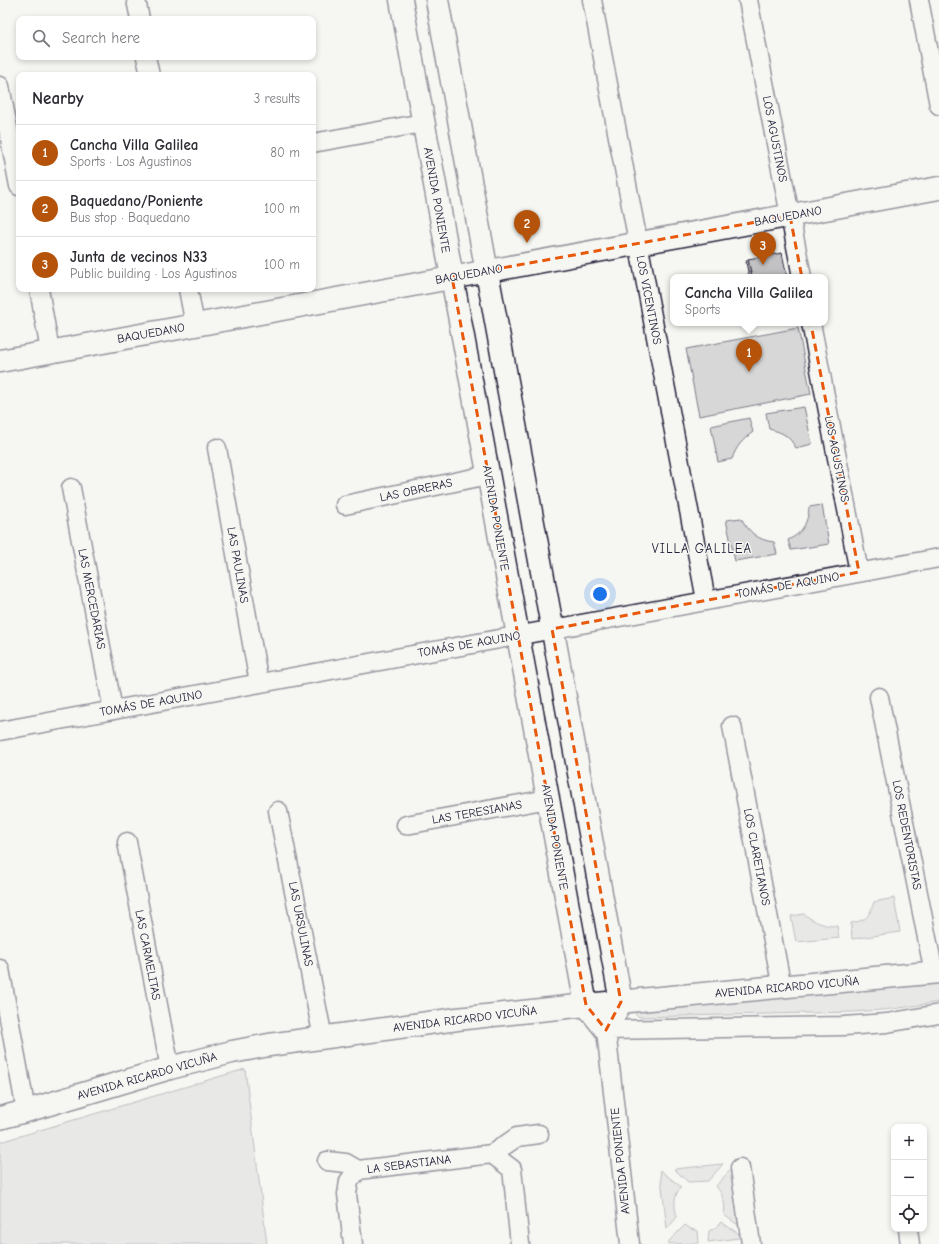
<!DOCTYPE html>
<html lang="en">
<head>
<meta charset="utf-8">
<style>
	body { margin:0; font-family:"Comic Neue",sans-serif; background:#f7f7f7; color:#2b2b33 }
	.controls { position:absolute; right:12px; bottom:12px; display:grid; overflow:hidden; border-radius:8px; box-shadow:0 2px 6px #0003 }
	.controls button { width:36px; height:36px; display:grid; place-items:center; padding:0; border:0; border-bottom:1px solid #e1e1e2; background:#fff; color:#2b2b33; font:20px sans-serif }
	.you { position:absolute; left:600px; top:594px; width:14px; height:14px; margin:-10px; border:3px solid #fff; border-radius:50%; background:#1a73e8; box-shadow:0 0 0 6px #1a73e833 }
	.badge { display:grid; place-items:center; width:26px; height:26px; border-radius:50%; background:#b45309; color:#fff; font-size:13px; font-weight:700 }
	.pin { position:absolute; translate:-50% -33px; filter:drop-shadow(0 1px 2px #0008) }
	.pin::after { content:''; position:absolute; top:21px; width:14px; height:12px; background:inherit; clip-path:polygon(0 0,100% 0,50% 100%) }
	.popup { position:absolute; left:670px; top:274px; width:158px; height:52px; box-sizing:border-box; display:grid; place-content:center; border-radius:8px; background:#fff; filter:drop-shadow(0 1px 3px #0005); font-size:13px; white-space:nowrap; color:#7c7c81 }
	.popup b { font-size:15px; color:#2b2b33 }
	.popup::after { content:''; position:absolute; left:50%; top:100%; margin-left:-8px; border:8px solid transparent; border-top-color:#fff }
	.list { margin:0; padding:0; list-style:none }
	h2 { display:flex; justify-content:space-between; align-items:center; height:52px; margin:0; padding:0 16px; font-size:17px }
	h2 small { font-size:13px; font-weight:400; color:#7c7c81 }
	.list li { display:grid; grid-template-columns:26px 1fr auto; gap:12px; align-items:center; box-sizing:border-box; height:56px; padding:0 16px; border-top:1px solid #e1e1e2 }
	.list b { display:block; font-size:15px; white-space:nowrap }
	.list p { margin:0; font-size:13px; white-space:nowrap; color:#7c7c81 }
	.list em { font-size:13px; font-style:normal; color:#7c7c81 }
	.icon { flex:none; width:22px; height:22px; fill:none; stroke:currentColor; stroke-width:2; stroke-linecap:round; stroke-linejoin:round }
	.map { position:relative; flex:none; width:939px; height:1244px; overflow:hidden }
	.search { position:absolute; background:#fff; box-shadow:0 2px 6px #0003; left:16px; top:16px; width:300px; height:44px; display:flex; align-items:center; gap:10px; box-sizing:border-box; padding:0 14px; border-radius:8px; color:#7c7c81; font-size:15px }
	.panel { position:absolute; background:#fff; box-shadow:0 2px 6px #0003; left:16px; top:72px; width:300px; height:220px; border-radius:8px }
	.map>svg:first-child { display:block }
	.green { fill:#d7d7d7; stroke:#7c7c89 }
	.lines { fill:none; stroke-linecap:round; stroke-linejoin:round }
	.minor-casing { stroke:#22223b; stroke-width:21 }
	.tertiary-casing { stroke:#22223b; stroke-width:25 }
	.minor { stroke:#f6f6f2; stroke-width:18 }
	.tertiary { stroke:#f6f6f2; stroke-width:22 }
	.wall { fill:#a7a7a9; stroke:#22223b }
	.building { fill:#c2c2c4; stroke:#22223b }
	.marked { fill:none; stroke:#e8590c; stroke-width:3; stroke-dasharray:8 5; stroke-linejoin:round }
	.labels { text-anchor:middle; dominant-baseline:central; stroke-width:3; stroke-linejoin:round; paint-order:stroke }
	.street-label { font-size:12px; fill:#22223b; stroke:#f6f6f2 }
	.neighbourhood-label { font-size:13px; letter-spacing:1px; fill:#22223b; stroke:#f6f6f2 }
</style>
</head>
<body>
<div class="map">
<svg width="939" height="1244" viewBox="0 0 939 1244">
	<rect width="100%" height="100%" fill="#f6f6f2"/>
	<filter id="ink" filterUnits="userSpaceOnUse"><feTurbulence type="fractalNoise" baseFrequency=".025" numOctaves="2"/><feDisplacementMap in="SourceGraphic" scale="8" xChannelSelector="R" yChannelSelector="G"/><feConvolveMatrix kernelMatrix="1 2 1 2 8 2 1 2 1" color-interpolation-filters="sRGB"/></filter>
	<g filter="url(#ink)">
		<g class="green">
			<path d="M798,328L811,394L699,416L686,349Z"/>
			<path d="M804,407L812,444L796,448C788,435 784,433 769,429L766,413Z"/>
			<path d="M749,418L753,432C742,440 736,447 732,459L718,462L711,426Z"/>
			<path d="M822,505L829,544L791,550L788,540C803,533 808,522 809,507Z"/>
			<path d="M741,518C749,532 757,540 774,542L777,554L735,561L726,520Z"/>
			<path d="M894,898L900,932L852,939L851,923C867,920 869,917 874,902Z"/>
			<path d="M804,914C814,922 824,926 837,926L839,938L796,942L791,916Z"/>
			<path d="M939,980V1002L893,1009L853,1012L640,1017L636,1015L635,1010Z"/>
			<path d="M245,1069L267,1244H0V1142Z"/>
			<path d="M723,1164L708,1181L688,1182L674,1169Z"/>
			<path d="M732,1168L738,1225L724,1215C726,1203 723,1195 716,1186Z"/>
			<path d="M660,1170L681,1187C673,1196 674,1206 677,1217L667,1229Z"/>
			<path d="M721,1222L739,1234V1238L708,1242L709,1231L715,1228Z"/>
			<path d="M685,1225L691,1229L698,1231L699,1243L669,1244V1241Z"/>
		</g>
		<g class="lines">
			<g class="minor-casing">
				<g id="minor">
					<path d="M136,0L140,19"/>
					<path d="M592,0L706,600"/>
					<path d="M748,0L802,277"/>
					<path d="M919,0L939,105"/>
					<path d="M146,57L150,75"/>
					<path d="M0,86L19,186"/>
					<path d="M313,143L423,123"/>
					<path d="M39,289L50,351"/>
					<path d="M188,289L195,325"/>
					<path d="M811,323L859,572"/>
					<path d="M217,448L259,683"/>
					<path d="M71,488L113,710"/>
					<path d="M345,505L488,475"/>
					<path d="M879,697L934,973"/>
					<path d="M732,726L782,988"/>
					<path d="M0,731L939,558"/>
					<path d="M278,811L323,1038"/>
					<path d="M406,825L548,799"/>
					<path d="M127,842L170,1068"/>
					<path d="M0,969L26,1111"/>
					<path d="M492,1154L517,1137L539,1134"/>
					<path d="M327,1161L346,1163L358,1170L492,1154L512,1169L520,1244"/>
					<path d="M740,1168L751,1244"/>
					<path d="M908,1229L910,1244"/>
					<path d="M353,1244L347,1194L349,1181L358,1170"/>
					<path d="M630,1244L606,1030L844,1026L887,1023L939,1014"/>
				</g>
			</g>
			<g class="tertiary-casing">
				<g id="tertiary">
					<path d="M401,0L586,1005L606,1030L621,1002L437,0"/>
					<path d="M0,361L939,188"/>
					<path d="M0,1118L26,1111L170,1068L232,1052L269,1045L457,1019L586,1005L939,972"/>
				</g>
			</g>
			<use href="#minor" class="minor"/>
			<use href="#tertiary" class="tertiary"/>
		</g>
		<path class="wall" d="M748,259L787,277H749L746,262Z"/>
		<path class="building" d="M782,253L787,277H752L748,259Z"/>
	</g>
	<path d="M0 0H939V1244H0ZM790,216L859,572L552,629L621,1002L606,1030L586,1005L452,277Z" fill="#f6f6f2" fill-opacity=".55" fill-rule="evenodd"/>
	<path class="marked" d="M790,216L859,572L552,629L621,1002L606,1030L586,1005L452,277Z"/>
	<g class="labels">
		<g class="street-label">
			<text transform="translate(775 139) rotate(79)">LOS AGUSTINOS</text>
			<text transform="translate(437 200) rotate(80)">AVENIDA PONIENTE</text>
			<text transform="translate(788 216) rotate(-10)">BAQUEDANO</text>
			<text transform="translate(469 274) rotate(-10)">BAQUEDANO</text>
			<text transform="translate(649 300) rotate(79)">LOS VICENTINOS</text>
			<text transform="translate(151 333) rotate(-10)">BAQUEDANO</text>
			<text transform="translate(837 459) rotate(79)">LOS AGUSTINOS</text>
			<text transform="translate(416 490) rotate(-12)">LAS OBRERAS</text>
			<text transform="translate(496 518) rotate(80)">AVENIDA PONIENTE</text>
			<text transform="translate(238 565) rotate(80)">LAS PAULINAS</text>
			<text transform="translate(788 585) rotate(-10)">TOMÁS DE AQUINO</text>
			<text transform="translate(92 599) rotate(79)">LAS MERCEDARIAS</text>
			<text transform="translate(469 644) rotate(-10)">TOMÁS DE AQUINO</text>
			<text transform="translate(151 703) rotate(-10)">TOMÁS DE AQUINO</text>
			<text transform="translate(477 812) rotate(-10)">LAS TERESIANAS</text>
			<text transform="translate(907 835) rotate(79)">LOS REDENTORISTAS</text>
			<text transform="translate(555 837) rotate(80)">AVENIDA PONIENTE</text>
			<text transform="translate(757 857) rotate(79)">LOS CLARETIANOS</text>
			<text transform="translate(301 924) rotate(79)">LAS URSULINAS</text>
			<text transform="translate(148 955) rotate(79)">LAS CARMELITAS</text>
			<text transform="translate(787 987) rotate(-5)">AVENIDA RICARDO VICUÑA</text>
			<text transform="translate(465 1019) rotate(-7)">AVENIDA RICARDO VICUÑA</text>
			<text transform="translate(147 1076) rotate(-16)">AVENIDA RICARDO VICUÑA</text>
			<text transform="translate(620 1161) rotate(-96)">AVENIDA PONIENTE</text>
			<text transform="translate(409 1164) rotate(-7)">LA SEBASTIANA</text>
		</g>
		<g class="neighbourhood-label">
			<text x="702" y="548">VILLA GALILEA</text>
		</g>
	</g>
</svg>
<div class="controls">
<button>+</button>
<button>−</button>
<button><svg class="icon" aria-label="locate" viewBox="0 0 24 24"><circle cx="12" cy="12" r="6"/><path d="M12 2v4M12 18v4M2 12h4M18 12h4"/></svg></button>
</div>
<div class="you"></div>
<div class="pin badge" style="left:749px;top:372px">1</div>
<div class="popup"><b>Cancha Villa Galilea</b>Sports</div>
<div class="pin badge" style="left:527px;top:243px">2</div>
<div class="pin badge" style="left:763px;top:265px">3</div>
<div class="search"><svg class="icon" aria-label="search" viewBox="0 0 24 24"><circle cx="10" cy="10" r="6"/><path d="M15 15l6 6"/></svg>Search here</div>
<section class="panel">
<h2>Nearby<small>3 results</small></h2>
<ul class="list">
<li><span class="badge">1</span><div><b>Cancha Villa Galilea</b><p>Sports · Los Agustinos</p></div><em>80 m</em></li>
<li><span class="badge">2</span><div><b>Baquedano/Poniente</b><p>Bus stop · Baquedano</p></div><em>100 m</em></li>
<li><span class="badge">3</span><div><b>Junta de vecinos N33</b><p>Public building · Los Agustinos</p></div><em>100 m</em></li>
</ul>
</section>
</div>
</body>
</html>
